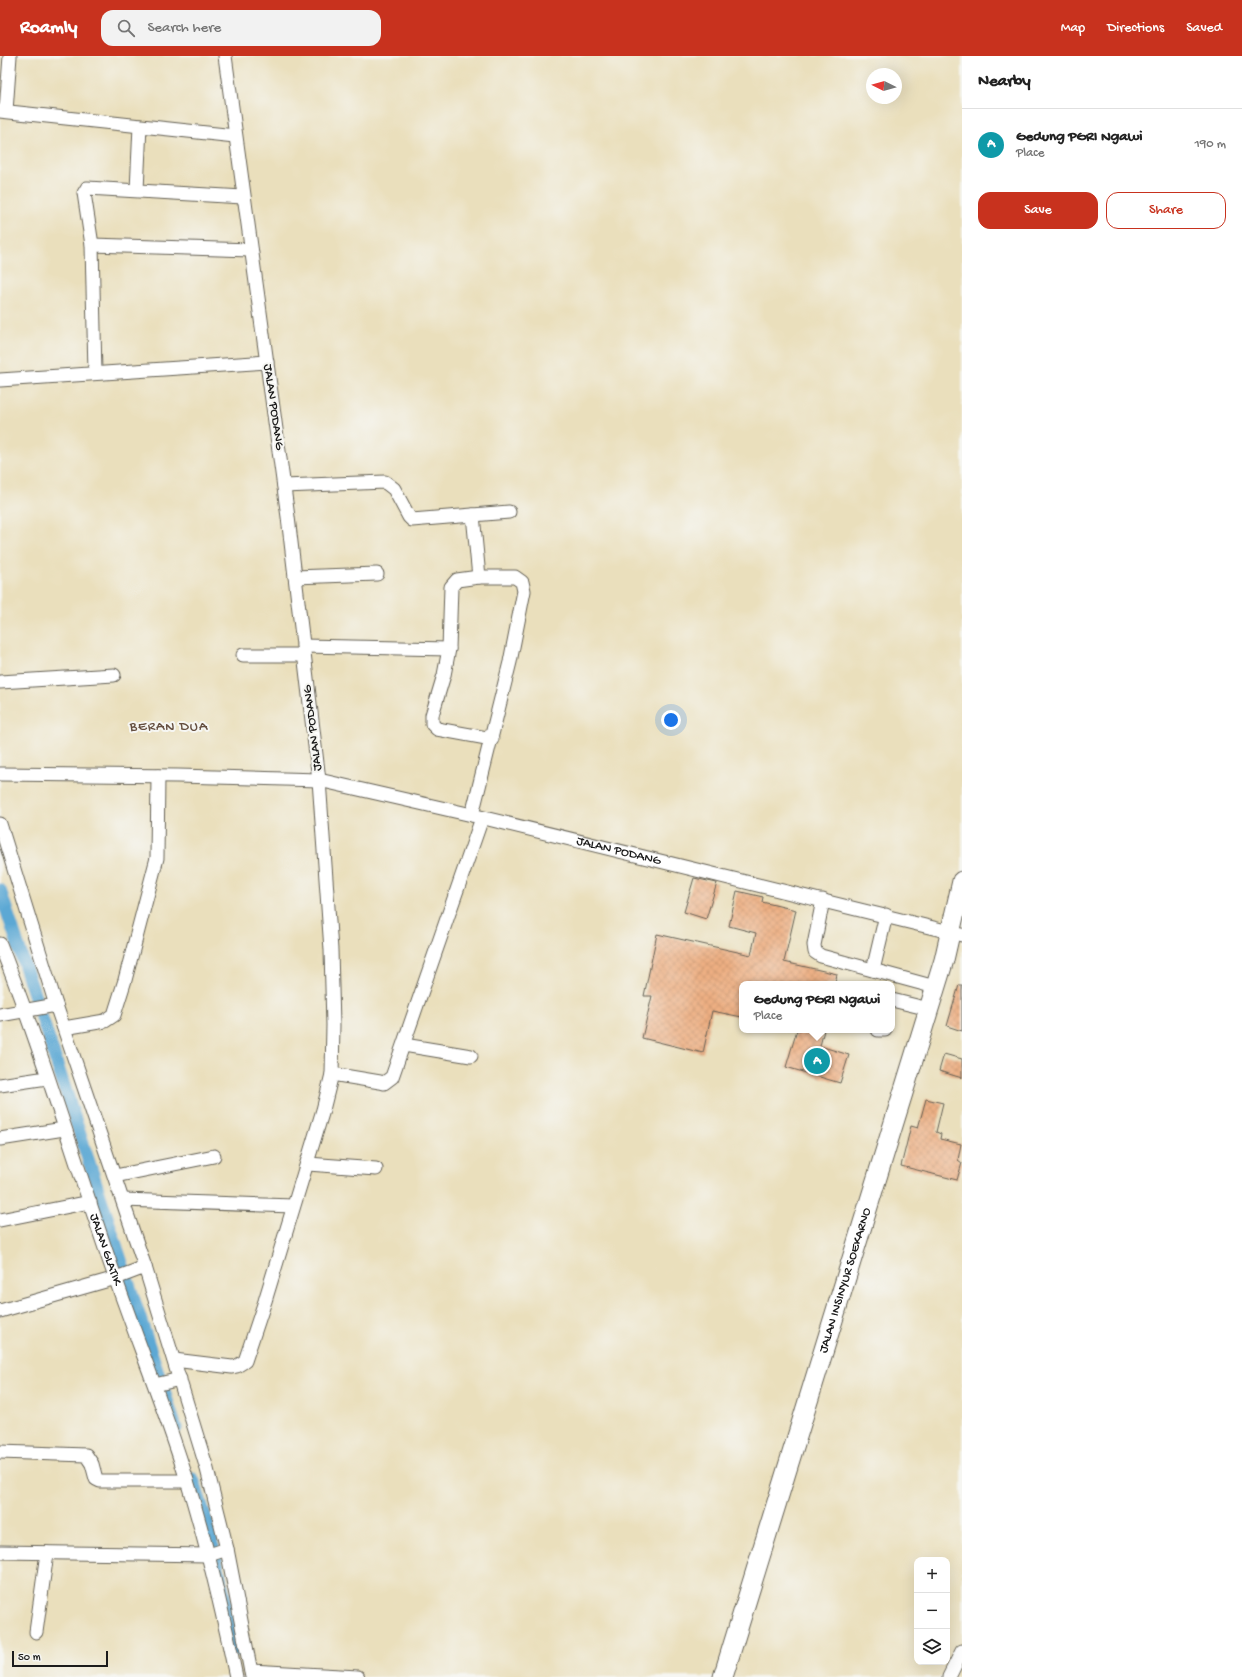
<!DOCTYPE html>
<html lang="en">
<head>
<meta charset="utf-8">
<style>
	body { margin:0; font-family:"Gochi Hand",sans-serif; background:#f2f2f2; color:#222 }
	.controls { position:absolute; right:12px; bottom:12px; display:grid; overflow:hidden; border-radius:8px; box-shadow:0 4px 16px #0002 }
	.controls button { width:36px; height:36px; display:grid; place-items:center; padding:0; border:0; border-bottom:1px solid #e0e0e0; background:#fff; color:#222; font:20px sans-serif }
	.compass { position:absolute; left:866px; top:12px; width:36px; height:36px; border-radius:50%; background:#fff; box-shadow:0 4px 16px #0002; rotate:275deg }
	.scale { position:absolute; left:12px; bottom:10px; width:96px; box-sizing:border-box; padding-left:4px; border:2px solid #1c1c1c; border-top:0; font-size:11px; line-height:14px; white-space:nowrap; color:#1c1c1c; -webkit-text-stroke:3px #f6f6f2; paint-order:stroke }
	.you { position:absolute; left:671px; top:664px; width:14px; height:14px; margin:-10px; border:3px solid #fff; border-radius:50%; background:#1a73e8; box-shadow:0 0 0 6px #1a73e833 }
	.badge { display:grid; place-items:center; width:26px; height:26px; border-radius:50%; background:#c8321e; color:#fff; font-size:13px; font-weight:700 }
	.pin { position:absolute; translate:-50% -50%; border:2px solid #fff; box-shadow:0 1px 4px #0006 }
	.popup { position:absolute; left:739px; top:925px; width:156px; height:52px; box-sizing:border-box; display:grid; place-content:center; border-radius:8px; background:#fff; filter:drop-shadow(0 1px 3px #0005); font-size:13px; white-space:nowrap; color:#767676 }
	.popup b { font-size:15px; color:#222 }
	.popup::after { content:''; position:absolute; left:50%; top:100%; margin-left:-8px; border:8px solid transparent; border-top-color:#fff }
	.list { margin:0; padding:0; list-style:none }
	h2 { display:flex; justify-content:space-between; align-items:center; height:52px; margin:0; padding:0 16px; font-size:17px }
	h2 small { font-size:13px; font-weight:400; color:#767676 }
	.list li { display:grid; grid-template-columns:26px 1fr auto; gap:12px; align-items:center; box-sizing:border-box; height:72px; padding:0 16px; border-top:1px solid #e0e0e0 }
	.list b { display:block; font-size:15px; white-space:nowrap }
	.list p { margin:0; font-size:13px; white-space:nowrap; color:#767676 }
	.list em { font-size:13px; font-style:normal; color:#767676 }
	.actions { display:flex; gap:8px; padding:12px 16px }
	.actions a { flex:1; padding:9px 0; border:1px solid #c8321e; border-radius:12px; text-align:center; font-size:14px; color:#c8321e }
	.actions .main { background:#c8321e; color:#fff }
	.icon { flex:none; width:22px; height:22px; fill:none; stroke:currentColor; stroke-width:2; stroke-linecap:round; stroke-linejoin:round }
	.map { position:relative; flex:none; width:962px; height:1621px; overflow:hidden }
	header { display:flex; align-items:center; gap:24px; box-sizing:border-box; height:56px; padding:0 20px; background:#c8321e; color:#fff }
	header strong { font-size:19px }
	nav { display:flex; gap:22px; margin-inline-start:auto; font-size:14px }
	.search { width:280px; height:36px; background:#f2f2f2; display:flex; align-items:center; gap:10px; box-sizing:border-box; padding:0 14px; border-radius:12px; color:#767676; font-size:15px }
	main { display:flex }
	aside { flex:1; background:#fff }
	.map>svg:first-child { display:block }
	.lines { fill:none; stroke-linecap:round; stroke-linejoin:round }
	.canal { stroke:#5ba8d4; stroke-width:13 }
	.building { fill:url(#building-cross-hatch) }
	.minor-casing { stroke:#646054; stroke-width:15 }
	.highway-casing { stroke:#646054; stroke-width:21 }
	.minor { stroke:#fff; stroke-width:13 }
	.highway { stroke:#fff; stroke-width:19 }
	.labels { text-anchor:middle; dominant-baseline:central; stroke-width:4; stroke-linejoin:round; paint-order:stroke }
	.street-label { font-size:13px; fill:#1c1c1c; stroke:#f6f6f2 }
	.neighbourhood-label { font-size:14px; letter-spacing:1px; fill:#654f40; stroke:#f6f6f2 }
</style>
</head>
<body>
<header>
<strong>Roamly</strong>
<div class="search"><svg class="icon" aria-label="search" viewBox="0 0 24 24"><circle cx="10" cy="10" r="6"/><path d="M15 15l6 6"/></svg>Search here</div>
<nav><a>Map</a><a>Directions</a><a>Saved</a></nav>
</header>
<main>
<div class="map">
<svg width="962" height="1621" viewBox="0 0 962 1621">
	<defs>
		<pattern id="building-cross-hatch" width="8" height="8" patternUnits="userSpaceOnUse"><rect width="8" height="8" fill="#edaf82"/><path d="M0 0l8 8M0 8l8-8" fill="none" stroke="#cb9670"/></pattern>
	</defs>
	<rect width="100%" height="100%" fill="#f6f6f2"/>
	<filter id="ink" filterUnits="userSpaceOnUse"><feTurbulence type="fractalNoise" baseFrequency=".025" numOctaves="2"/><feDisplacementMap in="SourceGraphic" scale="8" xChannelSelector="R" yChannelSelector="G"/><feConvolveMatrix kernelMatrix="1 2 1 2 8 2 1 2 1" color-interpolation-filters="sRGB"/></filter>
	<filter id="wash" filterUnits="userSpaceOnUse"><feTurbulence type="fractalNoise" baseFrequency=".012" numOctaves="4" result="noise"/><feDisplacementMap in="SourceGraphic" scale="16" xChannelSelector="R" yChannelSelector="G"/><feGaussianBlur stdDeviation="0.9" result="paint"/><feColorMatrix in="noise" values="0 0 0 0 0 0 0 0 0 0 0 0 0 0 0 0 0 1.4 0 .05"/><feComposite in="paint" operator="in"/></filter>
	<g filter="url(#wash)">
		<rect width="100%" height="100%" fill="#eadfbc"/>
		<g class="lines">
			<g class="canal">
				<path d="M0,834L176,1372"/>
				<path d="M193,1423L208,1469L237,1594"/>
			</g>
		</g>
		<g id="blocks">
			<g class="building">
				<path d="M694,822L717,827L706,863L684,856Z"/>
				<path d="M737,835L763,841L762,846L796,854L784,906L837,918L835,928H742V961L712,955L703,997L642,982L652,940H644L657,878L751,899L756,877L729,870Z"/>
				<path d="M959,929H962V975L947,970Z"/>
				<path d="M797,974H824L820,990L849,999L840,1027L786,1011Z"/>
				<path d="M944,998L962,1003V1022L939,1015Z"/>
				<path d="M926,1043L943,1047L936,1076L941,1078L940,1083L961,1088L958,1104L962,1107L957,1124L901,1110L911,1070L918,1072Z"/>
			</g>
		</g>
	</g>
	<g filter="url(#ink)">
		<use href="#blocks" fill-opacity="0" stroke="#646054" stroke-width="1"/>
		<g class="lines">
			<g class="minor-casing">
				<g id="minor">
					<path d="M0,55L235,80"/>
					<path d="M6,55L10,0"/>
					<path d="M137,134L140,70"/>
					<path d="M92,189L251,194"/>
					<path d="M95,316L92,189L84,137L87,132L243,141"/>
					<path d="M0,324L267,306"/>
					<path d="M284,430L385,426L394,433L409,461L412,464L509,456"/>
					<path d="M295,521L377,518"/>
					<path d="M479,521L457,524L451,531L449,593L444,619L432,659V668L437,673L492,683"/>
					<path d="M303,590L449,593"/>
					<path d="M243,599H304"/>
					<path d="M0,626L114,619"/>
					<path id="s1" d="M0,718L178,720L319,724L472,759L962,879"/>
					<path d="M472,759L510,606L524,535L522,526L515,521H479L473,459"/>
					<path d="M0,768L56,949L145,1211L207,1413L227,1493L252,1621"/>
					<path d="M823,844L814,889L815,896L821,900L935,931"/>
					<path id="s2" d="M0,888C43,997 76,1110 115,1221C138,1287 164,1351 185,1418C206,1485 222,1553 236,1621"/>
					<path d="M873,914L886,859"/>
					<path d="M892,944L929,953"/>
					<path d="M0,959L56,949"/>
					<path d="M64,972L105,965L114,959L125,924L157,802L158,720"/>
					<path d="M878,974H885"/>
					<path d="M404,989L471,1000"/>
					<path d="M332,1018L380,1026L384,1027L392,1021L482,762"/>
					<path d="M0,1029L47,1022"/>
					<path d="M0,1083L64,1073"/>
					<path d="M308,1108L376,1113"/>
					<path d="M115,1120L214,1100"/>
					<path d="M123,1144L293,1150"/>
					<path d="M0,1164L90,1146"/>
					<path d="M0,1255L116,1222L145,1211"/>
					<path d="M174,1304L232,1311L237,1310L245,1305L265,1245L323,1054L332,1018L333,969L331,894L319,724L288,461L225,0"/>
					<path d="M155,1329L180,1323"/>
					<path d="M0,1396L86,1399L92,1408L96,1423L100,1425H187"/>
					<path d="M0,1496L209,1499L227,1493"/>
					<path d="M36,1576L47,1497"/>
					<path d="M251,1615L358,1621"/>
					<path d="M949,1621L962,1595"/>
				</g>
			</g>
			<g class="highway-casing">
				<g id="highway">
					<path id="s3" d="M723,1621L944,904L962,825"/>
				</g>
			</g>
			<use href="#minor" class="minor"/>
			<use href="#highway" class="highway"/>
		</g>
	</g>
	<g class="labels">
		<g class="street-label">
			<text transform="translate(273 351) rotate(82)">JALAN PODANG</text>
			<text transform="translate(313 672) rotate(-97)">JALAN PODANG</text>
			<text stroke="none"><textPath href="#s1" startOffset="627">JALAN PODANG</textPath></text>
			<text stroke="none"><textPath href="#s2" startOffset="323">JALAN GLATIK</textPath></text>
			<text stroke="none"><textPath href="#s3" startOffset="415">JALAN INSINYUR SOEKARNO</textPath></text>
		</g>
		<g class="neighbourhood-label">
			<text x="169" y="671">BERAN DUA</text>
		</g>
	</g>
</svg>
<div class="controls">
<button>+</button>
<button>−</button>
<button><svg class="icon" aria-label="layers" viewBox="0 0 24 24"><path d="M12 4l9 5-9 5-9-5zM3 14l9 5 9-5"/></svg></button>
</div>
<svg class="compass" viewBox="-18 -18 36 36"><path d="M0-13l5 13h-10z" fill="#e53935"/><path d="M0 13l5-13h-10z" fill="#767676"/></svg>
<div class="scale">50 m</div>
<div class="you"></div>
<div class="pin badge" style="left:817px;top:1005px;background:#0f9aa8">A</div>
<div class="popup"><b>Gedung PGRI Ngawi</b>Place</div>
</div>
<aside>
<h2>Nearby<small></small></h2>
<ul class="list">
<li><span class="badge" style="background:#0f9aa8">A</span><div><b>Gedung PGRI Ngawi</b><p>Place</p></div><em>190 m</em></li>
</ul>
<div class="actions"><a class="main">Save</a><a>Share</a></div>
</aside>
</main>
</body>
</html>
